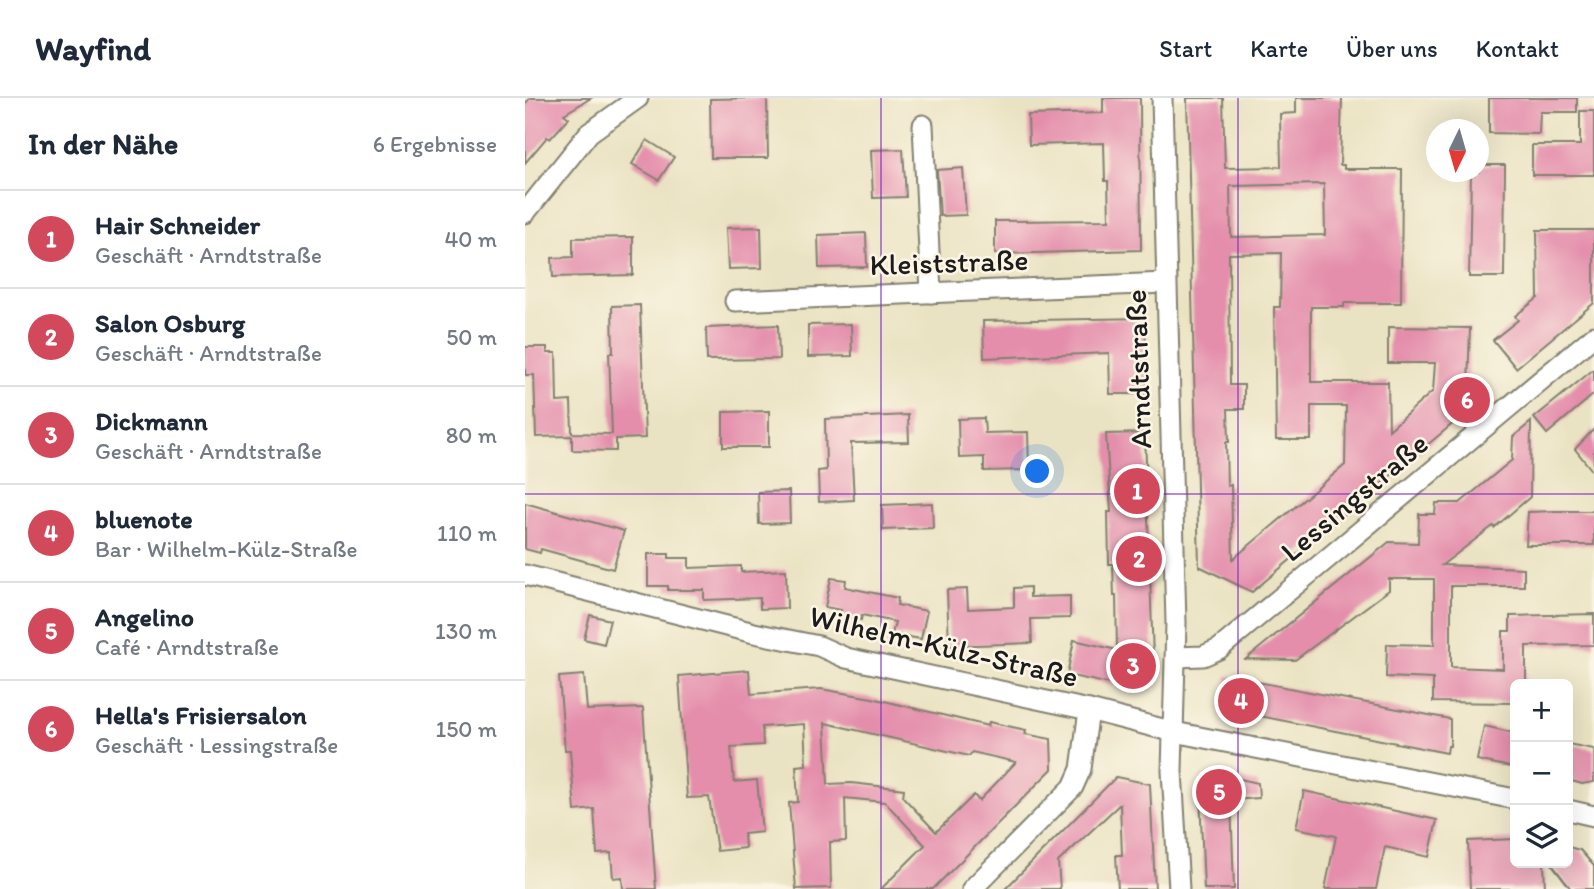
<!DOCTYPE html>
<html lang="de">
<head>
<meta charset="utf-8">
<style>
	body { margin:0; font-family:Itim,sans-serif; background:#f6f6f7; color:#1f2937 }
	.controls { position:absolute; right:21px; bottom:21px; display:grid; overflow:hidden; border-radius:10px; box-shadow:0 7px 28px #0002 }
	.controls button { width:63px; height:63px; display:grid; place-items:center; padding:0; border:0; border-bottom:2px solid #e0e1e3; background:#fff; color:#1f2937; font:35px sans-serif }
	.compass { position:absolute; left:901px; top:21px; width:63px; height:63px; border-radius:50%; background:#fff; box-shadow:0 7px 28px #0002; rotate:185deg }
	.you { position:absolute; left:513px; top:374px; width:24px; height:24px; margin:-18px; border:5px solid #fff; border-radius:50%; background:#1a73e8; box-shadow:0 0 0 10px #1a73e833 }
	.badge { display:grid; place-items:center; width:46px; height:46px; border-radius:50%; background:#d1495b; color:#fff; font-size:23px; font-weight:700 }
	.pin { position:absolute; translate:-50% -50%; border:4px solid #fff; box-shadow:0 2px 7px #0006 }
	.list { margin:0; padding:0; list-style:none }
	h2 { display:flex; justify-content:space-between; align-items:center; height:91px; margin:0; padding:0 28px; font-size:30px }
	h2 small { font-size:23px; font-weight:400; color:#747a83 }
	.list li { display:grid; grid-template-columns:46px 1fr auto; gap:21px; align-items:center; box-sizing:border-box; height:98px; padding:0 28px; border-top:2px solid #e0e1e3 }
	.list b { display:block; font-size:26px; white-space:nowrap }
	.list p { margin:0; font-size:23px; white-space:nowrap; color:#747a83 }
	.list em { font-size:23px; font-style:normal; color:#747a83 }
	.icon { flex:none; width:38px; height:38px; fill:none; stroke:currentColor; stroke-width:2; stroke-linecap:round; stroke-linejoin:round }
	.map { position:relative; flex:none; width:1069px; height:791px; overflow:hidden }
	header { display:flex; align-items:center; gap:42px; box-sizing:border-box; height:98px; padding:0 35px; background:#fff; border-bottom:2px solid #e0e1e3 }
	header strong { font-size:33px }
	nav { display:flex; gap:38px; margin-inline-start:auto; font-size:24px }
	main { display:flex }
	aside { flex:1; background:#fff }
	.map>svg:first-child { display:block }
	.building { fill:#e48eac; fill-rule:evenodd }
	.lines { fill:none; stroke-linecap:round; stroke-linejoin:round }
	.minor-casing { stroke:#838070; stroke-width:23 }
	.minor { stroke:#fff; stroke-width:19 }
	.grid { fill:none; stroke:#7b2cbf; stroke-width:2; stroke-opacity:0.55 }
	.labels { text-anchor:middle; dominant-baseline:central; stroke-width:5; stroke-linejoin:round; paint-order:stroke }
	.street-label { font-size:30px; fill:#1c1c1c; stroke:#fcf5e5 }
</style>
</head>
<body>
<header>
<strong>Wayfind</strong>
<nav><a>Start</a><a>Karte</a><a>Über uns</a><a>Kontakt</a></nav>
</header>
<main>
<aside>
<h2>In der Nähe<small>6 Ergebnisse</small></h2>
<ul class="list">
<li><span class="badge">1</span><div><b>Hair Schneider</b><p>Geschäft · Arndtstraße</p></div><em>40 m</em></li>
<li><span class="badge">2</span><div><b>Salon Osburg</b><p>Geschäft · Arndtstraße</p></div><em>50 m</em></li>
<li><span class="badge">3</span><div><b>Dickmann</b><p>Geschäft · Arndtstraße</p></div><em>80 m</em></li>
<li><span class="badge">4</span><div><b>bluenote</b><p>Bar · Wilhelm-Külz-Straße</p></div><em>110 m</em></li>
<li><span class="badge">5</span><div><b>Angelino</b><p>Café · Arndtstraße</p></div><em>130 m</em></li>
<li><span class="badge">6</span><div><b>Hella's Frisiersalon</b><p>Geschäft · Lessingstraße</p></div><em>150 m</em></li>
</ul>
</aside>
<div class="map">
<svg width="1069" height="791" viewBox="0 0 1069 791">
	<rect width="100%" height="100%" fill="#fcf5e5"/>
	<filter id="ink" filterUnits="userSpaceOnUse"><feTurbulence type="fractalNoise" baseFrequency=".0143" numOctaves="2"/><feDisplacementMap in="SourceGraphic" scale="14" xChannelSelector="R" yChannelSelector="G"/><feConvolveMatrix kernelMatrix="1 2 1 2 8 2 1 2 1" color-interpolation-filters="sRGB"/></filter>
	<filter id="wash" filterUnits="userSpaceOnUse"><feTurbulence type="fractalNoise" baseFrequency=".00686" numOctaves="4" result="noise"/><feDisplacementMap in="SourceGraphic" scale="28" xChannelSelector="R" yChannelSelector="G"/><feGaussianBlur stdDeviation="1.57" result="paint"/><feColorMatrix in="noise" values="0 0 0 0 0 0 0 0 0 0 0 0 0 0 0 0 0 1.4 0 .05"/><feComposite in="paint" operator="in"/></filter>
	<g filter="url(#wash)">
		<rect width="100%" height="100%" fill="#eae3c3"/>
		<g id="blocks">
			<g class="building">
				<path d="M5,0H66L39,16L44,20L25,41L22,39L0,65V6Z"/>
				<path d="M242,0L243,60H186L185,1Z"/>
				<path d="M578,0H615L616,152L470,156V123L584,122L583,83H580L579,45L504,47L503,17L578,15Z"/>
				<path d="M662,0H698L700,70L756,69L755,16L771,15V0H817L815,67H819V71H877L876,205H819V209H786V284H863L864,332L908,293L910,265H863V229L945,230L943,288L956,302L727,494L674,468ZM799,86L800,137L706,139L705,88ZM756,155L755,209H749L751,342H786V308H821L820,367L708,461L706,387L702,388L701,344H704L703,311H719V287H705L704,156Z"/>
				<path d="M964,0H1052V14H1015L1014,36L964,35Z"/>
				<path d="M1055,13H1069V77H1007V47H1055Z"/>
				<path d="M122,42L149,59L134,82L107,66Z"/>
				<path d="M378,51L381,99L348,100L346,52Z"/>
				<path d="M954,67H980L979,179H944L946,74H954Z"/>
				<path d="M438,70L441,117L415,118L412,72Z"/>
				<path d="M236,129L237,170L203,171L201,130Z"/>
				<path d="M1012,132H1069V205L991,270L968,242L993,222L990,218L1013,200Z"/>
				<path d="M341,135L342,169L294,170L293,137Z"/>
				<path d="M108,139V177L28,179L27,160L48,159V140Z"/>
				<path d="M115,207L120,340L91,341V353L47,352V338L11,339L9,277H0V249H22V255H31L32,304L46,303L47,335L87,336L84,255H88L87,208Z"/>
				<path d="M620,220L622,296H585L584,255L459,260L458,223Z"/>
				<path d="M326,226L327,258L283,259V227Z"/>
				<path d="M253,227L254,261L182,262L181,230Z"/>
				<path d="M1069,271V296L1022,336L1009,320Z"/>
				<path d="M244,313V349H198V314Z"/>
				<path d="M383,317L384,344L326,345L329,402L294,404L293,373L301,372L300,321Z"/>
				<path d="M459,320L460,335L503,334L504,372L459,373V359L434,360L433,321Z"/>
				<path d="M1006,324L1005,399L969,430L968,428L917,467L999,470V488H926V569L978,571V533H985V518L1069,516V547L1001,548V586H990V605L908,604V581L861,579L862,546L909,547V481H864V492L770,562L721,561L864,444L893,445L894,416H910L911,405H935L987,362L988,339Z"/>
				<path d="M1069,331V375L1050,351Z"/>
				<path d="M620,335L628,560L594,588L542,577L549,542L592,552L591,498H589L588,466H584L583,414H586L581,336Z"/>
				<path d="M264,393L265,425L234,426L233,394Z"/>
				<path d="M0,405L99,433L88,471L16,451L15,455L0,451Z"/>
				<path d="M407,405L408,430L358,432L357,407Z"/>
				<path d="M1030,413H1069V447H1001L1003,414Z"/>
				<path d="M123,456H144V460H164V470L216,468V474L261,472L262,510L235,511V500L179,502V492H143V488H123Z"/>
				<path d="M306,480L321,482L320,489L373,500L372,507L402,513L396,541L367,536L370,524L337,517L336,522L315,517L316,512L300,509Z"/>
				<path d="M505,489V499L545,498V520L506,521L507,545L424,548L422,492L442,491L443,511L467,510L489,509V490Z"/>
				<path d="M65,517L85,522L79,546L59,541Z"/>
				<path d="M224,572L226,596L296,591L347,600L463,628L464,624L501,632L500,636L526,641L527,671L408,791H356L400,747L360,704L320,700L321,743L305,744L306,790L271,791L264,705L273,704L271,668L281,667L279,626L237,629L238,647L206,649L209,684L232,682L237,734L219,736L220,750L192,753L184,699L162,700L154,578ZM300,625L444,658L447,654L491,664L454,703L449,697L411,734L378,699L379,691L326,685L303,686Z"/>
				<path d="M59,577L62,612L118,610L131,791H98L97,779L88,780L86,755L72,756L69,711L50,713L45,652H40L34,579Z"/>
				<path d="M702,578L925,621V648H923L922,655L704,612Z"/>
				<path d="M959,628L990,635V670L952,662Z"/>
				<path d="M1043,646L1069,651V684L1057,686L1043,682Z"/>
				<path d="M698,677L733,685L734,700L706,702L709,791H679L675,697Z"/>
				<path d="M591,679L625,686L630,791H593L591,757H597L595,706L533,764L535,791H480Z"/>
				<path d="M779,693L912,722L904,759L860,749L851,791H800L811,738L771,730Z"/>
				<path d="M990,741V765H1019L1020,791H945L943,743Z"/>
				<path d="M1043,749L1055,752L1069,768V791H1046L1026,765H1043Z"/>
			</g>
		</g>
	</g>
	<g filter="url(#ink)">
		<use href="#blocks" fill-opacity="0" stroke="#838070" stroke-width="2"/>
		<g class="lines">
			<g class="minor-casing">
				<g id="minor">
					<path d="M637,0L651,525L647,673L654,791"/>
					<path d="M398,27L406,195"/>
					<path d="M0,115L64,35L113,0"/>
					<path d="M210,203L641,185"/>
					<path d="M0,477L229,535L294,548L321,560L564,612L649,634L990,701"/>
					<path d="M651,559L678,558L694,551L1069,238"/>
					<path d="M1043,712L1069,718"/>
					<path d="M447,791L548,689L556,671L564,612"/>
				</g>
			</g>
			<use href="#minor" class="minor"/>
		</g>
	</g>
	<path class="grid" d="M356,0V791M713,0V791M0,396H1069"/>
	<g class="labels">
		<g class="street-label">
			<text transform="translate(424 164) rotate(-2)">Kleiststraße</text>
			<text transform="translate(613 271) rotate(-92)">Arndtstraße</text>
			<text transform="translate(829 399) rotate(-40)">Lessingstraße</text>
			<text transform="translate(419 548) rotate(13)">Wilhelm-Külz-Straße</text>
		</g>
	</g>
</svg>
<div class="controls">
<button>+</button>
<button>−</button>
<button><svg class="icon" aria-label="layers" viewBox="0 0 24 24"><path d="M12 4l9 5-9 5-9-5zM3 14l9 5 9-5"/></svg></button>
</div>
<svg class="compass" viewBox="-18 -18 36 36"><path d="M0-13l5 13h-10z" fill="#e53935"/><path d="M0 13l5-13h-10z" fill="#747a83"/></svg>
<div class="you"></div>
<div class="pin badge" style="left:612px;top:393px">1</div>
<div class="pin badge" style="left:614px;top:461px">2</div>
<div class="pin badge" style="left:608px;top:568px">3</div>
<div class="pin badge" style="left:716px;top:603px">4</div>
<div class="pin badge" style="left:694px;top:694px">5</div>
<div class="pin badge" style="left:942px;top:302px">6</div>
</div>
</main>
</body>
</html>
